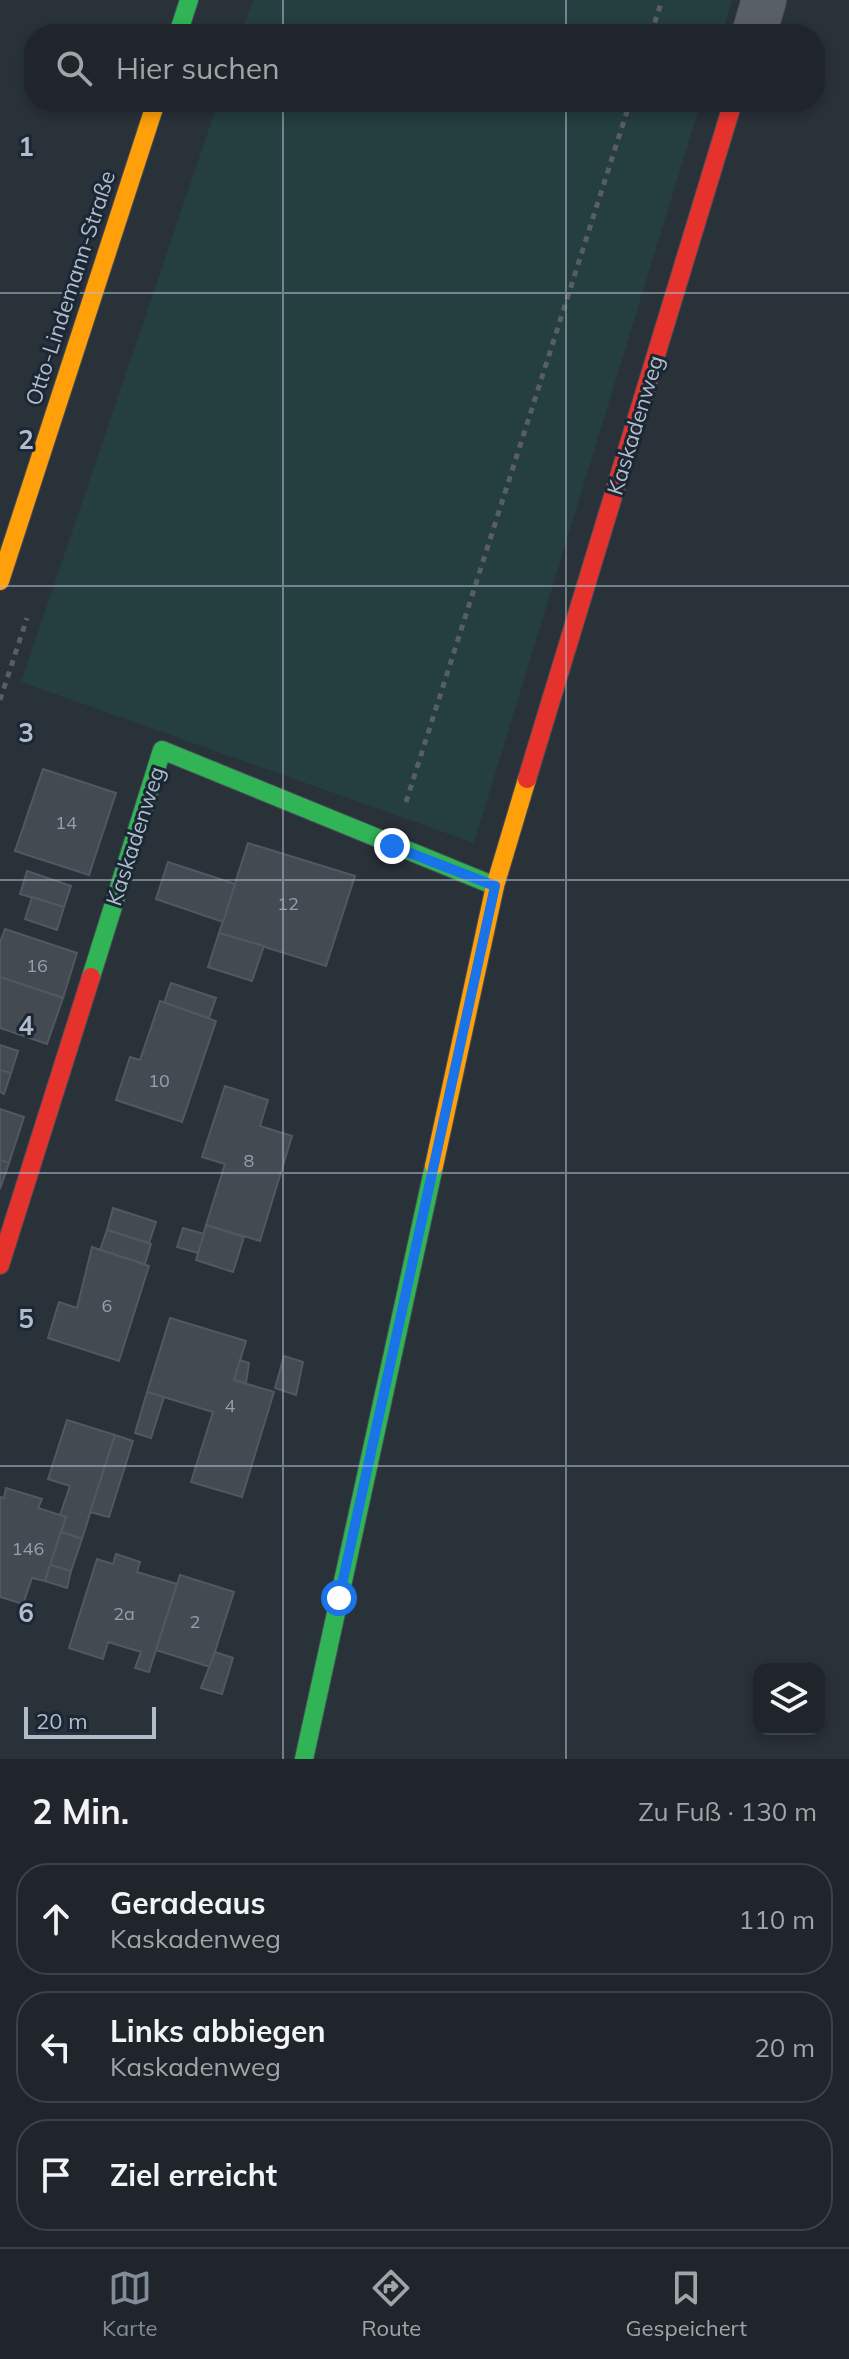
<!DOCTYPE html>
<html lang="de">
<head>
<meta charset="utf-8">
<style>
	body { margin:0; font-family:Mulish,sans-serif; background:#272d33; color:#f1f3f6 }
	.controls { position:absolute; right:24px; bottom:24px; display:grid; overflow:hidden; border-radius:16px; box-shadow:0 4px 12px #0003 }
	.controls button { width:72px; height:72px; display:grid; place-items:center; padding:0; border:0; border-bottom:2px solid #3c4247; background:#1f252b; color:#f1f3f6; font:40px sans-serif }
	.scale { position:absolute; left:24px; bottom:20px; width:132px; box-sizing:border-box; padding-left:8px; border:4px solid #b2bdcb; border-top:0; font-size:22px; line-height:28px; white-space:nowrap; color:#b2bdcb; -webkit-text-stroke:6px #1b2735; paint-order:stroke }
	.stop { position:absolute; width:24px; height:24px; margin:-18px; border:6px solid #1a73e8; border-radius:50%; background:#fff }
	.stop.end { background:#1a73e8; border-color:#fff; box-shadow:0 2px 8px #0008 }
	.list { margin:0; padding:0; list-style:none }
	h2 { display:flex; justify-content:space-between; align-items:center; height:104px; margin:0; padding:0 32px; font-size:34px }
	h2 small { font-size:26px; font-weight:400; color:#a1a5a9 }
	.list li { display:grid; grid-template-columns:52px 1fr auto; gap:24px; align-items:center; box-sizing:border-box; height:112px; margin:0 16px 16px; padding:0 16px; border:2px solid #3c4247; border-radius:32px }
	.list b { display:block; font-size:30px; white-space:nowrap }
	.list p { margin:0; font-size:26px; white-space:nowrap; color:#a1a5a9 }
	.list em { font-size:26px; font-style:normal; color:#a1a5a9 }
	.icon { flex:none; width:44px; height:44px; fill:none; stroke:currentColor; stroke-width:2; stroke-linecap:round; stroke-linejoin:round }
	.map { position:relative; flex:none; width:849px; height:1759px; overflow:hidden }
	.search { position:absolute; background:#1f252b; box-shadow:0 4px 12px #0003; left:24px; right:24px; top:24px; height:88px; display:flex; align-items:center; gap:20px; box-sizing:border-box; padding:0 28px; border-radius:32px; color:#a1a5a9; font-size:30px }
	.sheet { height:488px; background:#1f252b }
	nav { display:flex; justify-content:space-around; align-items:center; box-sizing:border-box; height:112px; border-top:2px solid #3c4247; background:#1f252b; font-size:22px; color:#a1a5a9 }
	nav a { display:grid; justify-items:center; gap:4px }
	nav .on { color:#828c98 }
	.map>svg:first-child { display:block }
	.green { fill:#253e40 }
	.building { fill:#434a51; stroke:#515861; stroke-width:2 }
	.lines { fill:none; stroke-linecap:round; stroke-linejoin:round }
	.street-casing { stroke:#474d54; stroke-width:46 }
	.fast-casing { stroke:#474d54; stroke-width:20 }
	.slow-casing { stroke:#474d54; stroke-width:20 }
	.jam-casing { stroke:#474d54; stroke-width:20 }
	.path { stroke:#575e64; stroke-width:5; stroke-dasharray:6 6; stroke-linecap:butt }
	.street { stroke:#595f67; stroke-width:44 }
	.fast { stroke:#30b455; stroke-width:18 }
	.slow { stroke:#ff9f0a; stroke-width:18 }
	.jam { stroke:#e5322d; stroke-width:18 }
	.route { stroke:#1a73e8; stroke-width:10 }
	.grid { fill:none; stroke:#b2bdcb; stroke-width:2; stroke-opacity:0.55 }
	.labels { text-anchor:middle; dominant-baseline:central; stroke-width:6; stroke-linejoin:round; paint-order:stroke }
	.number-label { font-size:18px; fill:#96a0ac }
	.street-label { font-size:22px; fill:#b2bdcb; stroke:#1b2735 }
	.grid-label { font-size:26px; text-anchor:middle; font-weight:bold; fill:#b2bdcb; stroke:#1b2735; stroke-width:6; stroke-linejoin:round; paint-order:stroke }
</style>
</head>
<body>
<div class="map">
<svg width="849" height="1759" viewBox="0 0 849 1759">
	<rect width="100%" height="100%" fill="#293139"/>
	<g class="green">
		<path d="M253,0H732L722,34H241Z"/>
		<path d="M218,102H701L474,843L21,682Z"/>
	</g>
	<g class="building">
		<path d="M43,769L116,793L89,875L15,851Z"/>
		<path d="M248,843L355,876L326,966L219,933Z"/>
		<path d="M168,862L235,884L223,922L156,899Z"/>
		<path d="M27,871L71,886L64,907L20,894Z"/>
		<path d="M32,897L64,907L57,930L25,919Z"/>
		<path d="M5,929L77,953L63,998L0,977V942Z"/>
		<path d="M219,933L264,946L252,981L208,967Z"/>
		<path d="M0,977L63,998L47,1044L0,1028Z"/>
		<path d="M171,983L216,998L209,1018L164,1003Z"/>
		<path d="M160,1001L216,1021L182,1122L116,1100L130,1057L140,1060Z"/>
		<path d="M0,1045L18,1051L11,1073L0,1070Z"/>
		<path d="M0,1070L11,1073L4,1094L0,1092Z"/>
		<path d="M225,1086L268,1100L260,1126L292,1136L260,1241L206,1225L225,1164L202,1157Z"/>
		<path d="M0,1109L24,1117L9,1163L0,1160Z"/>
		<path d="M0,1160L9,1163L0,1189Z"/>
		<path d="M113,1208L156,1222L149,1243L107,1230Z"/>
		<path d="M206,1225L244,1237L233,1272L196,1260Z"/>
		<path d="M183,1228L204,1234L198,1253L177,1247Z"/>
		<path d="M107,1230L151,1244L145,1264L100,1250Z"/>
		<path d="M92,1247L149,1266L119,1361L48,1338L59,1302L77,1308Z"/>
		<path d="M170,1318L246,1341L234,1380L274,1392L242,1497L191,1482L213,1412L147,1392Z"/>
		<path d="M284,1356L303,1362L296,1395L275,1388Z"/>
		<path d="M240,1360L249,1363L246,1383L234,1380Z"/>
		<path d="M147,1392L164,1397L151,1438L135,1433Z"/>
		<path d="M67,1420L115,1435L82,1539L61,1532L66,1517L60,1515L70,1486L48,1479Z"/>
		<path d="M115,1435L133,1441L109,1517L90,1512Z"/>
		<path d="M6,1488L42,1499L38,1508L66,1517L45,1581L32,1578L23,1604L0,1597V1497L4,1498Z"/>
		<path d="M61,1532L82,1539L71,1571L50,1565Z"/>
		<path d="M116,1554L140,1562L137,1572L177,1584L149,1672L135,1668L141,1652L108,1642L103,1659L69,1648L97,1559L113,1564Z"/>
		<path d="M50,1565L71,1571L67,1588L45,1581Z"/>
		<path d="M180,1575L234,1592L210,1667L156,1650Z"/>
		<path d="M215,1652L233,1658L222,1694L201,1688Z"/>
	</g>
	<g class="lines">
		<g class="street-casing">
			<path id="street" d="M754,34L764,0"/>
		</g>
		<g class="fast-casing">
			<g id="fast">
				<path d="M178,34L189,0"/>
				<path d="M91,977L162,750L495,886"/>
				<path d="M304,1759L434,1166"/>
			</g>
		</g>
		<g class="slow-casing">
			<g id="slow">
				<path d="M0,581L156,102"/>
				<path d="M434,1166L495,886L527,779"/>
			</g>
		</g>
		<g class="jam-casing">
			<g id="jam">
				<path d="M527,779L733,102"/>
				<path d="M0,1265L91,977"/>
			</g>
		</g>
		<g class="path">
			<path d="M651,34L662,0"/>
			<path d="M0,700L27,618"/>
			<path d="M406,802L630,102"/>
		</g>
		<use href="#street" class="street"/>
		<use href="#fast" class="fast"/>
		<use href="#slow" class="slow"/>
		<use href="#jam" class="jam"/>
	</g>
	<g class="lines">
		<path class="route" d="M339,1598L495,886L392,846"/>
	</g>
	<path class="grid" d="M283,0V34M566,0V34M283,102V1759M566,102V1759M0,293H849M0,586H849M0,880H849M0,1173H849M0,1466H849"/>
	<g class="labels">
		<g class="number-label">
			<text x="66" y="822">14</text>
			<text x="288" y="903">12</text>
			<text x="37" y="965">16</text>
			<text x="159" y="1080">10</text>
			<text x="249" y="1160">8</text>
			<text x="107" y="1305">6</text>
			<text x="230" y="1405">4</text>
			<text x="28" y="1548">146</text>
			<text x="124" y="1613">2a</text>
			<text x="195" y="1621">2</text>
		</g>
		<g class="street-label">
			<text transform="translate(70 288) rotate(-72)">Otto-Lindemann-Straße</text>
			<text transform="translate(635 425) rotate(-73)">Kaskadenweg</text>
			<text transform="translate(135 836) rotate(-72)">Kaskadenweg</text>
		</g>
	</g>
	<g class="grid-label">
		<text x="26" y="156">1</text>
		<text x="26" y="449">2</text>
		<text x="26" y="742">3</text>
		<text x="26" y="1035">4</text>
		<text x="26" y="1328">5</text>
		<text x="26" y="1622">6</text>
	</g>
</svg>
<div class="controls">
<button><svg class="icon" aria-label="layers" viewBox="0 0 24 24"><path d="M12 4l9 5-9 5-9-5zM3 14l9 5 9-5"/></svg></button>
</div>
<div class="scale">20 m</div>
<div class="stop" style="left:339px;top:1598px"></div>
<div class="stop end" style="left:392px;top:846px"></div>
<div class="search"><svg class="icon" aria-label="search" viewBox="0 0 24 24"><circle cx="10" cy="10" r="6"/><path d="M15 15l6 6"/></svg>Hier suchen</div>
</div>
<section class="sheet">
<h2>2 Min.<small>Zu Fuß · 130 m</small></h2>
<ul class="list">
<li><svg class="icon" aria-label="ahead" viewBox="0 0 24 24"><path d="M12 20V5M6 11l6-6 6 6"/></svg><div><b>Geradeaus</b><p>Kaskadenweg</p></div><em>110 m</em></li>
<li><svg class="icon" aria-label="left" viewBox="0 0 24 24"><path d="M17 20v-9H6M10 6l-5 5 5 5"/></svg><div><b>Links abbiegen</b><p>Kaskadenweg</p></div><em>20 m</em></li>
<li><svg class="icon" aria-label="arrive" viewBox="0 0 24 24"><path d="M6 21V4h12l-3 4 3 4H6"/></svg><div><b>Ziel erreicht</b></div></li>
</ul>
</section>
<nav>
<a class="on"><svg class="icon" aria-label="map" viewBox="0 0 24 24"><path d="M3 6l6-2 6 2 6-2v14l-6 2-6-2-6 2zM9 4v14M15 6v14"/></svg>Karte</a>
<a><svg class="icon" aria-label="directions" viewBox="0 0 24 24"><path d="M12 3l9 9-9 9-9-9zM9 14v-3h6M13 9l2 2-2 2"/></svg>Route</a>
<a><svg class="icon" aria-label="saved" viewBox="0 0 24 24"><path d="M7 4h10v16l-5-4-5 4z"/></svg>Gespeichert</a>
</nav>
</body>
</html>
